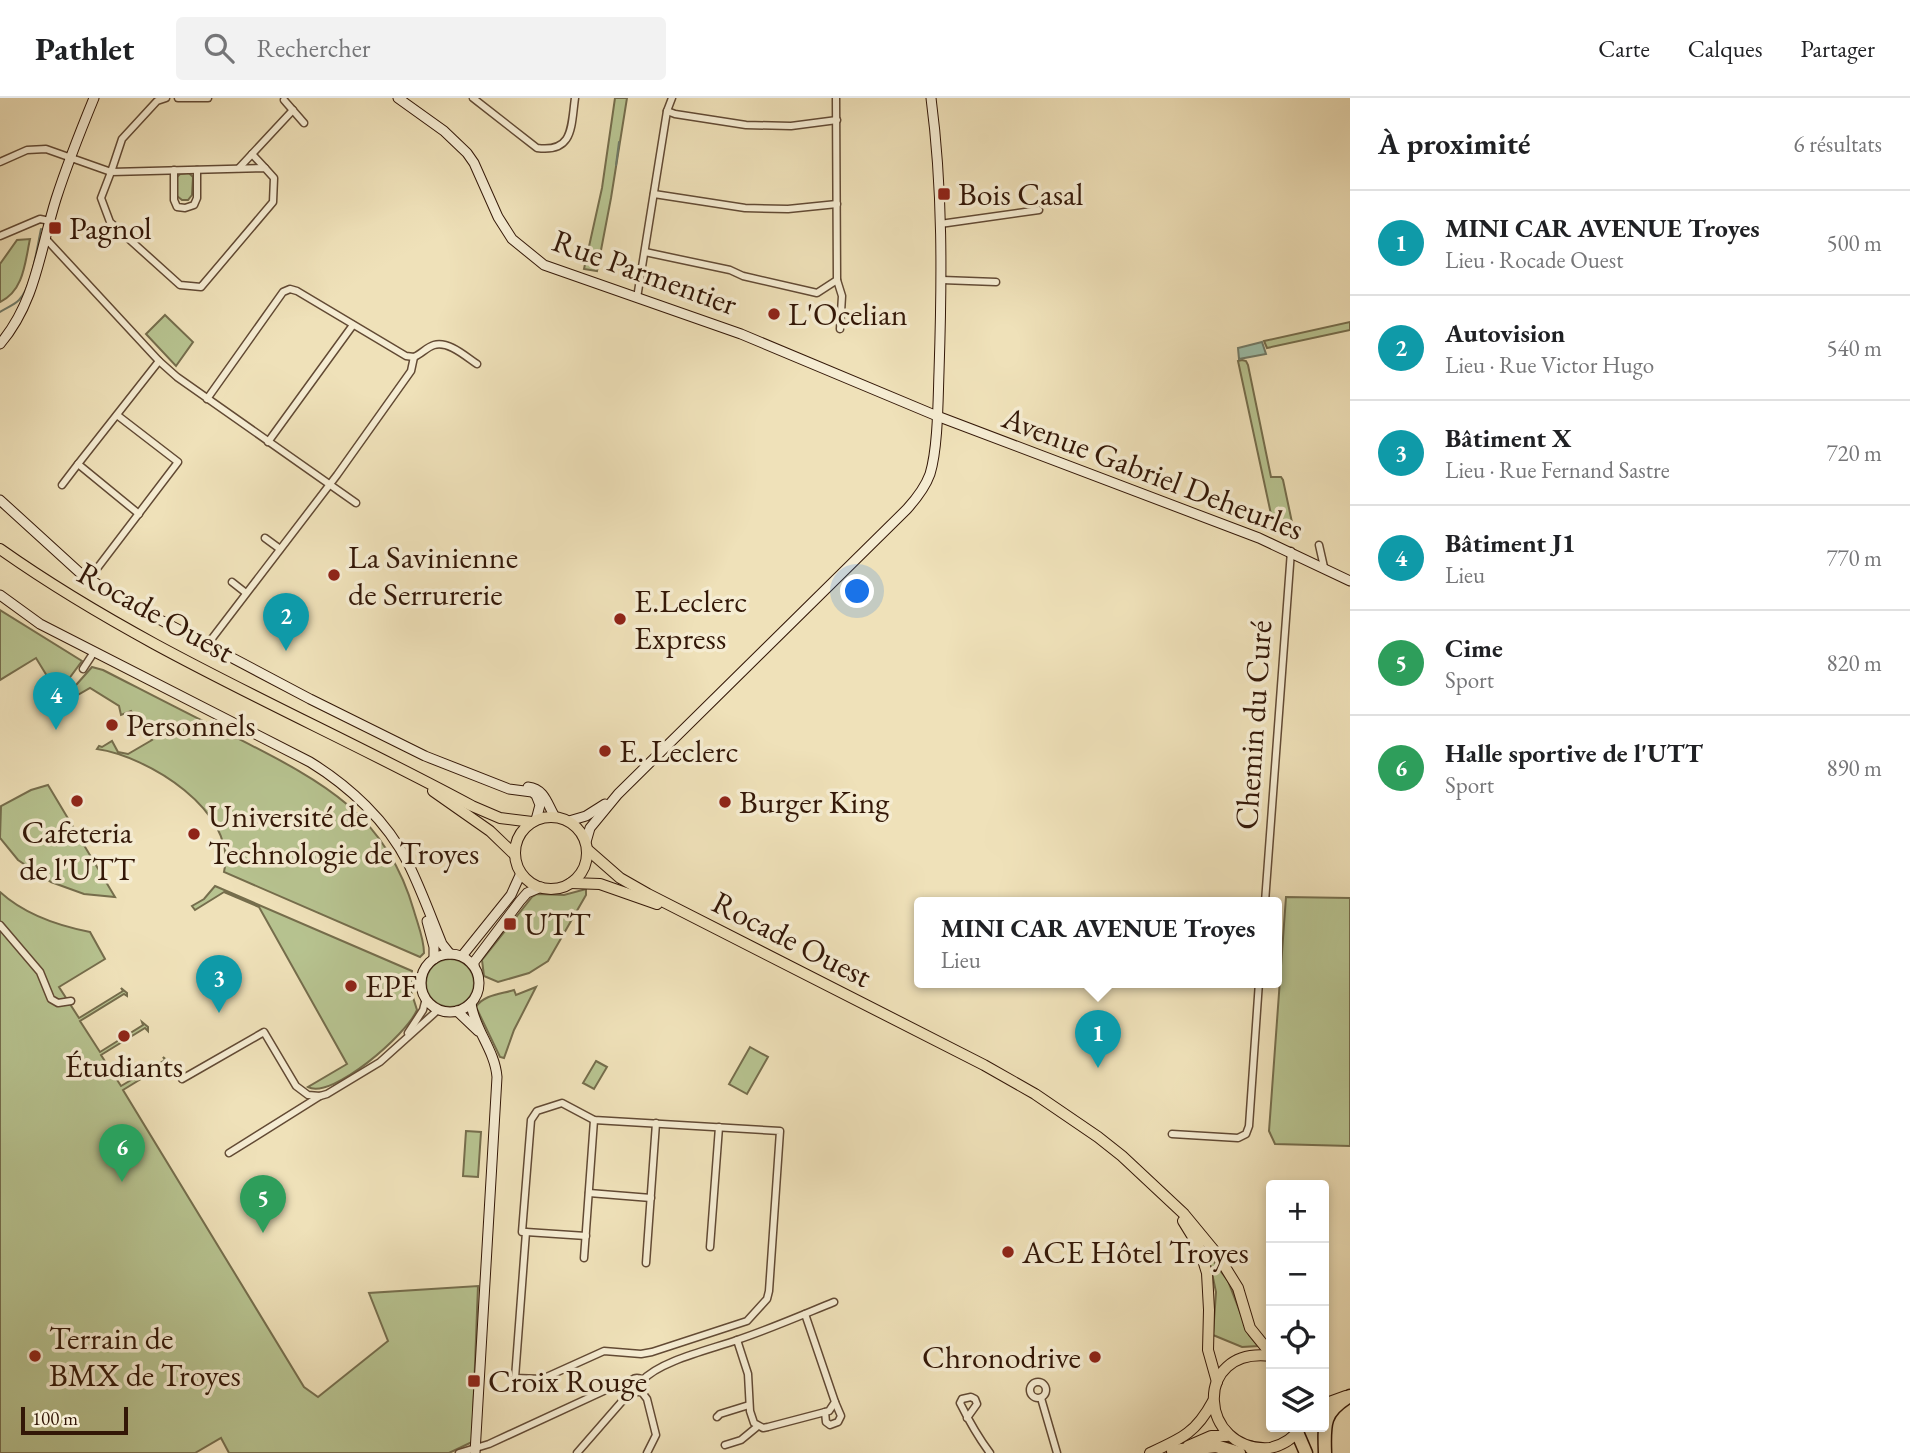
<!DOCTYPE html>
<html lang="fr">
<head>
<meta charset="utf-8">
<style>
	body { margin:0; font-family:"EB Garamond",serif; background:#f2f2f2; color:#202124 }
	.controls { position:absolute; right:21px; bottom:21px; display:grid; overflow:hidden; border-radius:7px; box-shadow:0 4px 10px #0003 }
	.controls button { width:63px; height:63px; display:grid; place-items:center; padding:0; border:0; border-bottom:2px solid #e0e0e0; background:#fff; color:#202124; font:35px sans-serif }
	.scale { position:absolute; left:21px; bottom:18px; width:107px; box-sizing:border-box; padding-left:7px; border:4px solid #331707; border-top:0; font-size:19px; line-height:24px; white-space:nowrap; color:#331707; -webkit-text-stroke:5px #f5ecd2; paint-order:stroke }
	.you { position:absolute; left:858px; top:494px; width:24px; height:24px; margin:-18px; border:5px solid #fff; border-radius:50%; background:#1a73e8; box-shadow:0 0 0 10px #1a73e833 }
	.badge { display:grid; place-items:center; width:46px; height:46px; border-radius:50%; background:#0f766e; color:#fff; font-size:23px; font-weight:700 }
	.pin { position:absolute; translate:-50% -58px; filter:drop-shadow(0 2px 4px #0008) }
	.pin::after { content:''; position:absolute; top:37px; width:24px; height:21px; background:inherit; clip-path:polygon(0 0,100% 0,50% 100%) }
	.popup { position:absolute; left:914px; top:799px; width:368px; height:91px; box-sizing:border-box; display:grid; place-content:center; border-radius:7px; background:#fff; filter:drop-shadow(0 2px 5px #0005); font-size:23px; white-space:nowrap; color:#757577 }
	.popup b { font-size:26px; color:#202124 }
	.popup::after { content:''; position:absolute; left:50%; top:100%; margin-left:-14px; border:14px solid transparent; border-top-color:#fff }
	.list { margin:0; padding:0; list-style:none }
	h2 { display:flex; justify-content:space-between; align-items:center; height:91px; margin:0; padding:0 28px; font-size:30px }
	h2 small { font-size:23px; font-weight:400; color:#757577 }
	.list li { display:grid; grid-template-columns:46px 1fr auto; gap:21px; align-items:center; box-sizing:border-box; height:105px; padding:0 28px; border-top:2px solid #e0e0e0 }
	.list b { display:block; font-size:26px; white-space:nowrap }
	.list p { margin:0; font-size:23px; white-space:nowrap; color:#757577 }
	.list em { font-size:23px; font-style:normal; color:#757577 }
	.icon { flex:none; width:38px; height:38px; fill:none; stroke:currentColor; stroke-width:2; stroke-linecap:round; stroke-linejoin:round }
	.map { position:relative; flex:none; width:1350px; height:1355px; overflow:hidden }
	header { display:flex; align-items:center; gap:42px; box-sizing:border-box; height:98px; padding:0 35px; background:#fff; border-bottom:2px solid #e0e0e0 }
	header strong { font-size:33px }
	nav { display:flex; gap:38px; margin-inline-start:auto; font-size:24px }
	.search { width:490px; height:63px; background:#f2f2f2; display:flex; align-items:center; gap:18px; box-sizing:border-box; padding:0 24px; border-radius:7px; color:#757577; font-size:26px }
	main { display:flex }
	aside { flex:1; background:#fff }
	.map>svg:first-child { display:block }
	.green { fill:#b7c390; stroke:#756d4c; stroke-width:2 }
	.water { fill:#9bbea9; stroke:#717b68; stroke-width:2 }
	.lines { fill:none; stroke-linecap:round; stroke-linejoin:round }
	.stream { stroke:#717b68; stroke-width:2 }
	.street-casing { stroke:#624a34; stroke-width:9 }
	.secondary-casing { stroke:#331707; stroke-width:11 }
	.primary-casing { stroke:#331707; stroke-width:12 }
	.highway-casing { stroke:#331707; stroke-width:15 }
	.street { stroke:#f5ecd2; stroke-width:6 }
	.secondary { stroke:#f5ecd2; stroke-width:9 }
	.primary { stroke:#efe1b9; stroke-width:10 }
	.highway { stroke:#efe1b9; stroke-width:12 }
	.poi-dot { fill:#8f2418; stroke:#f5ecd2; stroke-width:2.5 }
	.labels { text-anchor:middle; dominant-baseline:central; stroke-width:7; stroke-linejoin:round; paint-order:stroke }
	.poi-label { font-size:32px; fill:#331707; stroke:#f5ecd2; text-anchor:start }
	.street-label { font-size:32px; fill:#331707; stroke:#f5ecd2 }
</style>
</head>
<body>
<header>
<strong>Pathlet</strong>
<div class="search"><svg class="icon" aria-label="search" viewBox="0 0 24 24"><circle cx="10" cy="10" r="6"/><path d="M15 15l6 6"/></svg>Rechercher</div>
<nav><a>Carte</a><a>Calques</a><a>Partager</a></nav>
</header>
<main>
<div class="map">
<svg width="1350" height="1355" viewBox="0 0 1350 1355">
	<rect width="100%" height="100%" fill="#efe1b9"/>
	<filter id="stains"><feTurbulence type="fractalNoise" baseFrequency=".00286" numOctaves="4"/><feColorMatrix values="0 0 0 0 .2 0 0 0 0 .09 0 0 0 0 .02 0 0 0 .5 -.17"/></filter>
	<radialGradient id="worn" r=".72"><stop offset=".6" stop-color="#630" stop-opacity="0"/><stop offset="1" stop-color="#630" stop-opacity=".3"/></radialGradient>
	<g class="green">
		<path d="M615,0H627L611,100L597,173L584,171L602,90Z"/>
		<path d="M189,75L193,79L192,97L188,102H182L177,98L176,80L180,76Z"/>
		<path d="M30,141C25,164 24,193 0,204V166L17,142Z"/>
		<path d="M165,217L193,244L176,268L146,236Z"/>
		<path d="M1350,224V232L1267,250L1264,243Z"/>
		<path d="M1242,262L1246,263L1248,267L1271,379H1281L1283,382L1293,429L1290,435L1274,430L1238,263Z"/>
		<path d="M0,512L82,563L68,582L55,591L36,560L0,582Z"/>
		<path d="M92,569L103,572C148,595 192,618 237,640C321,683 386,715 414,813C418,827 424,841 424,855L420,859L224,774C238,713 147,658 97,651L99,648L102,649L112,643L118,654L128,656L152,642L131,613L121,617L119,608L90,590L69,602V595Z"/>
		<path d="M48,687L115,799L84,796L51,784L18,762L0,740L1,708L31,692Z"/>
		<path d="M215,788L412,873L411,893L417,912C407,936 332,1002 308,989L347,966L259,809L224,794L195,812L192,808L204,801Z"/>
		<path d="M586,791V797L548,863L529,875L498,884L484,878L482,862L532,799L537,796L564,797Z"/>
		<path d="M0,794C24,816 59,828 90,834L105,861L59,889L79,920L123,893L121,890L127,895V898L124,896L80,923L100,954L143,927L142,924L148,929V933L145,930L101,957L121,988L165,962L163,959L169,964V967L167,965L123,992L304,1289L318,1299L388,1243L369,1195L478,1188L472,1344L449,1355H229L221,1340L195,1355H0Z"/>
		<path d="M1286,799L1350,800V1048L1275,1046L1269,1033Z"/>
		<circle cx="450" cy="885" r="24"/>
		<path d="M536,889L514,932L504,960L500,959L476,909C483,897 501,896 514,892L516,897Z"/>
		<path d="M750,949L768,959L747,996L729,986Z"/>
		<path d="M596,963L607,969L594,991L583,985Z"/>
		<path d="M466,1033L481,1034L478,1079L463,1078Z"/>
		<path d="M1208,1156L1228,1183L1249,1237L1258,1248L1242,1249L1213,1237L1216,1194Z"/>
	</g>
	<path class="water" d="M1262,244L1266,256L1239,261L1238,250Z"/>
	<g class="lines">
		<g class="stream">
			<path d="M616,67L619,44"/>
			<path d="M0,214C6,210 14,207 19,202C32,189 37,149 41,131"/>
		</g>
		<g class="street-casing">
			<g id="street">
				<path d="M178,0H208"/>
				<path d="M473,0L537,50C574,55 571,28 575,0"/>
				<path d="M284,2L304,25"/>
				<path d="M667,13L675,16L746,27L791,28L837,22"/>
				<path d="M252,56L265,70"/>
				<path d="M0,64L27,52L46,51L111,74L101,100L110,124L180,187L201,189L273,104L274,80L265,70L111,74L122,41L157,3L166,0"/>
				<path d="M239,70L293,12"/>
				<path d="M174,72V102L177,109L185,110L194,107L197,100V72"/>
				<path d="M654,96L745,110L788,111L837,106"/>
				<path d="M940,126L1039,112"/>
				<path d="M0,138L40,121L50,123"/>
				<path d="M46,141L159,263L177,279L356,405"/>
				<path d="M645,154L730,172L743,178L817,195L837,182L836,0"/>
				<path d="M837,182L842,198L840,231"/>
				<path d="M942,182L996,184"/>
				<path d="M637,200L667,13L672,0"/>
				<path d="M207,301L283,194L290,191L297,193L406,258L414,259C421,256 427,249 434,247C449,243 465,258 477,266"/>
				<path d="M268,344L353,227"/>
				<path d="M62,387L78,366"/>
				<path d="M139,416L78,366L159,263"/>
				<path d="M265,440L280,451"/>
				<path d="M1319,447L1324,469"/>
				<path d="M89,481L178,364L117,317"/>
				<path d="M232,484L246,495"/>
				<path d="M207,547L337,377L411,273L414,259"/>
				<path d="M83,571L94,554"/>
				<path d="M1265,804L1291,453"/>
				<path d="M0,827L40,874L51,901L58,905L71,903"/>
				<path d="M408,935L423,912L426,900"/>
				<path d="M182,981L264,934L296,988L308,997L320,998L327,996L380,964L439,911"/>
				<path d="M562,1005L594,1022L780,1033L769,1193L767,1201L747,1223L652,1254L641,1256L604,1253L542,1281L515,1280L526,1134H522L531,1022L537,1013Z"/>
				<path d="M1172,1036L1238,1040L1246,1036L1249,1028L1259,884"/>
				<path d="M229,1055L320,998"/>
				<path d="M589,1095L651,1100"/>
				<path d="M526,1134L586,1138"/>
				<path d="M710,1149L719,1029"/>
				<path d="M584,1160L594,1022"/>
				<path d="M646,1165L656,1025"/>
				<path d="M737,1242L748,1276L750,1313L754,1325L763,1330L768,1329L829,1313L835,1304L805,1216"/>
				<circle cx="637" cy="1287" r="7"/>
				<path d="M642,1283C659,1263 712,1251 737,1242C770,1231 802,1217 834,1204"/>
				<circle cx="1038" cy="1292" r="8"/>
				<path d="M641,1293L647,1301L656,1337L647,1355"/>
				<path d="M1041,1300L1057,1355"/>
				<path d="M825,1314L826,1324L830,1327L838,1324L841,1318L835,1304"/>
				<path d="M717,1319L720,1316L749,1307"/>
				<path d="M967,1320L977,1306L975,1301L971,1299L962,1301L960,1305C969,1323 978,1339 990,1355"/>
				<path d="M725,1347L741,1342L758,1328"/>
				<path d="M459,1355L489,1346L621,1285H630"/>
				<path d="M577,1355L631,1293"/>
			</g>
		</g>
		<g class="secondary-casing">
			<g id="secondary">
				<path d="M398,0L444,33L467,55L474,65L498,119L512,141L544,167L741,236L937,318L1259,440L1350,483"/>
				<path d="M0,246C36,204 40,152 56,101C67,67 80,34 94,0"/>
				<path d="M0,402L79,474L117,499L310,601L425,658L509,691L532,694L536,697L540,707L536,722"/>
				<path d="M0,497L40,526L310,664C349,688 387,723 408,765C421,791 431,819 442,846L450,856"/>
				<path d="M528,689C545,691 547,706 555,719"/>
				<path d="M569,723L586,718L605,706"/>
				<path d="M586,744L590,730L618,696L907,411C916,401 925,390 930,376C938,350 938,302 939,274C942,182 943,91 931,0"/>
				<path d="M427,823L434,849V861"/>
				<circle cx="450" cy="885" r="29"/>
				<path d="M462,858L511,797L521,775"/>
				<path d="M474,868V864L520,803L527,795L541,789"/>
				<path d="M471,905C474,931 495,952 497,979L475,1355"/>
				<path d="M457,913L478,933"/>
			</g>
		</g>
		<g class="primary-casing">
			<g id="primary">
				<path d="M0,451C147,555 315,623 472,708L500,720L532,724"/>
				<path d="M433,693L490,733L515,757"/>
				<circle cx="551" cy="755" r="36"/>
				<path d="M588,752L620,780L648,796L984,967L1035,996L1098,1039L1122,1058L1184,1116L1217,1156L1238,1190L1250,1230L1271,1256"/>
				<path d="M571,785L600,786L657,806"/>
				<path d="M1183,1123L1199,1149L1207,1175L1209,1212L1208,1252L1217,1284"/>
				<path d="M1271,1258C1191,1248 1199,1355 1270,1350C1283,1347 1294,1340 1301,1329"/>
				<path d="M1324,1306L1346,1298"/>
				<path d="M1188,1348L1211,1338H1227"/>
				<path d="M1150,1355C1181,1341 1196,1335 1213,1303"/>
			</g>
		</g>
		<g class="highway-casing">
			<g id="highway">
				<path d="M1297,1334L1306,1355"/>
				<path d="M1251,1350L1261,1355"/>
				<path d="M1173,1353L1216,1348L1239,1355"/>
				<path d="M1325,1355C1324,1326 1323,1314 1350,1298"/>
			</g>
		</g>
		<use href="#street" class="street"/>
		<use href="#secondary" class="secondary"/>
		<use href="#primary" class="primary"/>
		<use href="#highway" class="highway"/>
	</g>
	<g class="poi-dot">
		<rect x="937" y="89" width="14" height="14" rx="3.5"/>
		<rect x="48" y="123" width="14" height="14" rx="3.5"/>
		<circle cx="774" cy="216" r="7"/>
		<circle cx="334" cy="477" r="7"/>
		<circle cx="620" cy="521" r="7"/>
		<circle cx="112" cy="627" r="7"/>
		<circle cx="605" cy="653" r="7"/>
		<circle cx="77" cy="703" r="7"/>
		<circle cx="725" cy="704" r="7"/>
		<circle cx="194" cy="736" r="7"/>
		<rect x="503" y="819" width="14" height="14" rx="3.5"/>
		<circle cx="351" cy="888" r="7"/>
		<circle cx="124" cy="938" r="7"/>
		<circle cx="1008" cy="1154" r="7"/>
		<circle cx="35" cy="1258" r="7"/>
		<circle cx="1095" cy="1259" r="7"/>
		<rect x="467" y="1276" width="14" height="14" rx="3.5"/>
	</g>
	<g class="labels">
		<g class="poi-label">
			<text x="958" y="96">Bois Casal</text>
			<text x="69" y="130">Pagnol</text>
			<text x="788" y="216">L'Ocelian</text>
			<text x="348" y="459">La Savinienne<tspan x="348" dy="37">de Serrurerie</tspan></text>
			<text x="634" y="503">E.Leclerc<tspan x="634" dy="37">Express</tspan></text>
			<text x="126" y="627">Personnels</text>
			<text x="619" y="653">E. Leclerc</text>
			<text x="739" y="704">Burger King</text>
			<text x="208" y="718">Université de<tspan x="208" dy="37">Technologie de Troyes</tspan></text>
			<text x="77" y="734" text-anchor="middle">Cafeteria<tspan x="77" dy="37">de l'UTT</tspan></text>
			<text x="524" y="826">UTT</text>
			<text x="365" y="888">EPF</text>
			<text x="124" y="968" text-anchor="middle">Étudiants</text>
			<text x="1022" y="1154">ACE Hôtel Troyes</text>
			<text x="49" y="1240">Terrain de<tspan x="49" dy="37">BMX de Troyes</tspan></text>
			<text x="1081" y="1259" text-anchor="end">Chronodrive</text>
			<text x="488" y="1283">Croix Rouge</text>
		</g>
		<g class="street-label">
			<text transform="translate(645 174) rotate(20)">Rue Parmentier</text>
			<text transform="translate(1153 375) rotate(21)">Avenue Gabriel Deheurles</text>
			<text transform="translate(156 514) rotate(29)">Rocade Ouest</text>
			<text transform="translate(1253 627) rotate(-86)">Chemin du Curé</text>
			<text transform="translate(792 841) rotate(27)">Rocade Ouest</text>
		</g>
	</g>
	<rect width="100%" height="100%" filter="url(#stains)"/>
	<rect width="100%" height="100%" fill="url(#worn)"/>
</svg>
<div class="controls">
<button>+</button>
<button>−</button>
<button><svg class="icon" aria-label="locate" viewBox="0 0 24 24"><circle cx="12" cy="12" r="6"/><path d="M12 2v4M12 18v4M2 12h4M18 12h4"/></svg></button>
<button><svg class="icon" aria-label="layers" viewBox="0 0 24 24"><path d="M12 4l9 5-9 5-9-5zM3 14l9 5 9-5"/></svg></button>
</div>
<div class="scale">100 m</div>
<div class="you"></div>
<div class="pin badge" style="left:1098px;top:970px;background:#0f9aa8">1</div>
<div class="popup"><b>MINI CAR AVENUE Troyes</b>Lieu</div>
<div class="pin badge" style="left:286px;top:553px;background:#0f9aa8">2</div>
<div class="pin badge" style="left:219px;top:915px;background:#0f9aa8">3</div>
<div class="pin badge" style="left:56px;top:632px;background:#0f9aa8">4</div>
<div class="pin badge" style="left:263px;top:1135px;background:#2e9e5b">5</div>
<div class="pin badge" style="left:122px;top:1084px;background:#2e9e5b">6</div>
</div>
<aside>
<h2>À proximité<small>6 résultats</small></h2>
<ul class="list">
<li><span class="badge" style="background:#0f9aa8">1</span><div><b>MINI CAR AVENUE Troyes</b><p>Lieu · Rocade Ouest</p></div><em>500 m</em></li>
<li><span class="badge" style="background:#0f9aa8">2</span><div><b>Autovision</b><p>Lieu · Rue Victor Hugo</p></div><em>540 m</em></li>
<li><span class="badge" style="background:#0f9aa8">3</span><div><b>Bâtiment X</b><p>Lieu · Rue Fernand Sastre</p></div><em>720 m</em></li>
<li><span class="badge" style="background:#0f9aa8">4</span><div><b>Bâtiment J1</b><p>Lieu</p></div><em>770 m</em></li>
<li><span class="badge" style="background:#2e9e5b">5</span><div><b>Cime</b><p>Sport</p></div><em>820 m</em></li>
<li><span class="badge" style="background:#2e9e5b">6</span><div><b>Halle sportive de l'UTT</b><p>Sport</p></div><em>890 m</em></li>
</ul>
</aside>
</main>
</body>
</html>
